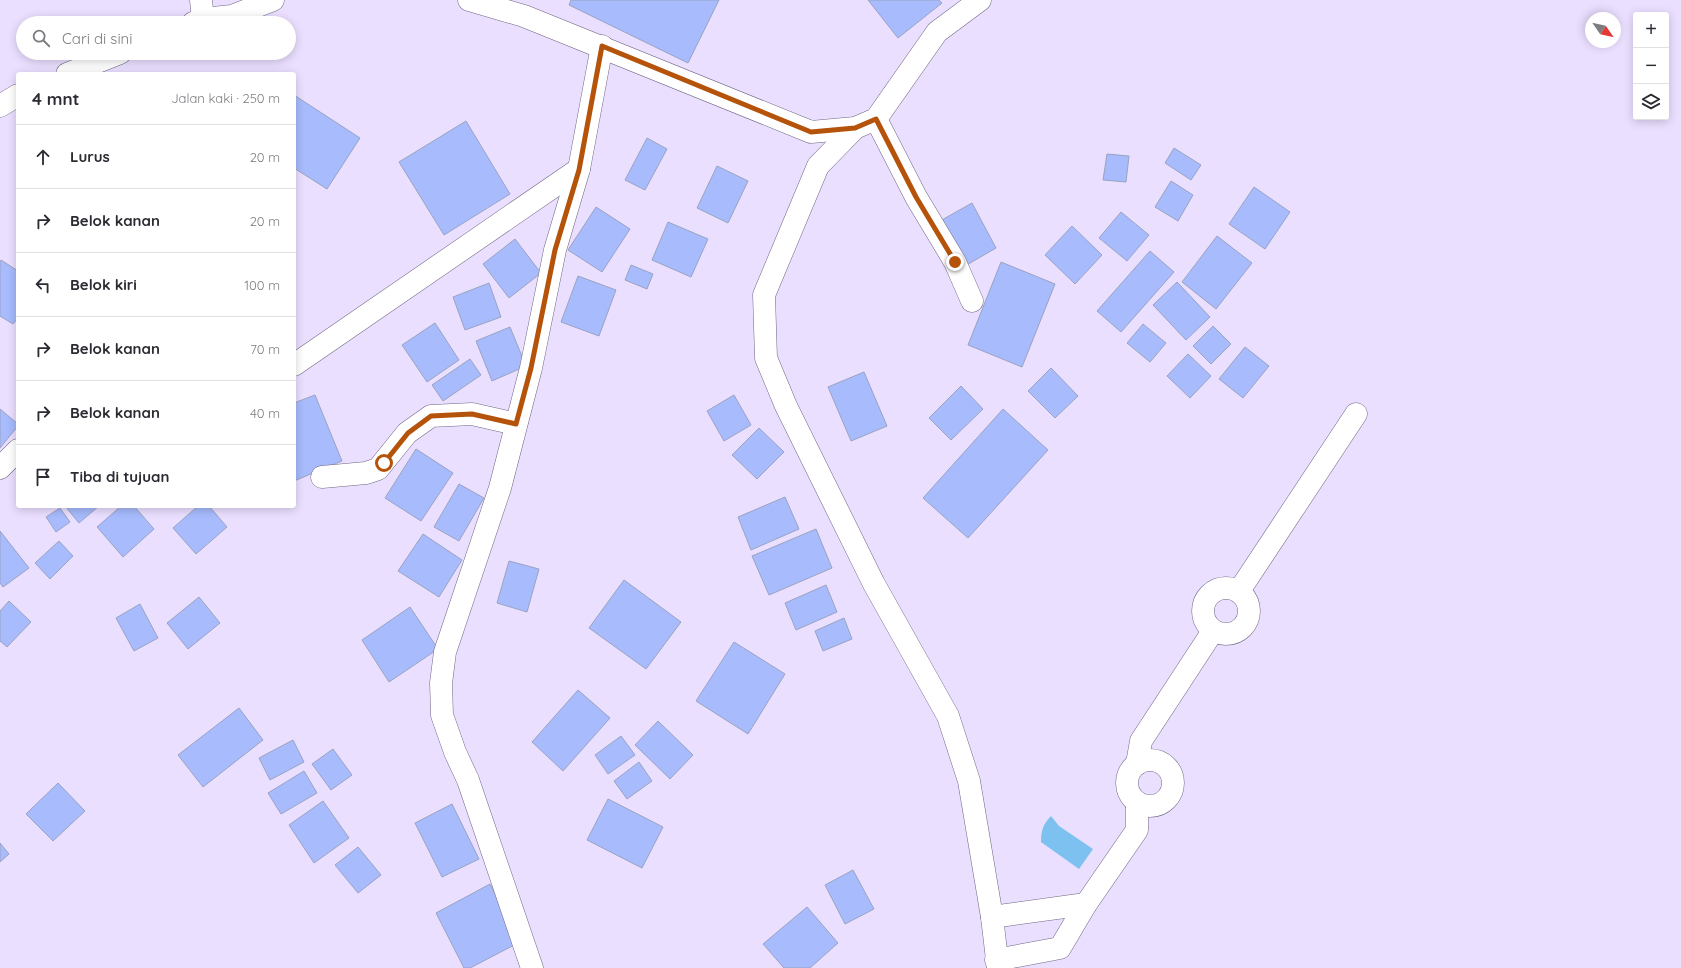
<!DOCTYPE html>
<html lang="id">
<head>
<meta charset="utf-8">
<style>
	body { margin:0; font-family:Quicksand,sans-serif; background:#f7f7f7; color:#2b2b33 }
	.controls { position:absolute; right:12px; top:12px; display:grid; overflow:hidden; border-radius:4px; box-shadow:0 2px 10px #0003 }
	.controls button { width:36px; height:36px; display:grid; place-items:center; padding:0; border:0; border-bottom:1px solid #e1e1e2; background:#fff; color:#2b2b33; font:20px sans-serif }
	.compass { position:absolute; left:1585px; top:12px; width:36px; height:36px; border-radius:50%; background:#fff; box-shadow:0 2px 10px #0003; rotate:124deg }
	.stop { position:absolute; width:12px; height:12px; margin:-9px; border:3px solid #b45309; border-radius:50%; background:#fff }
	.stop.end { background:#b45309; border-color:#fff; box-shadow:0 1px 4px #0008 }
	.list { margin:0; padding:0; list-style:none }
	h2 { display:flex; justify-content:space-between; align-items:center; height:52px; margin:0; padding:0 16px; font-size:17px }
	h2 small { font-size:13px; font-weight:400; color:#7c7c81 }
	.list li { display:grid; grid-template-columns:26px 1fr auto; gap:12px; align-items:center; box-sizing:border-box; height:64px; padding:0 16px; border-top:1px solid #e1e1e2 }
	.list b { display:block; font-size:15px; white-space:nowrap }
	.list em { font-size:13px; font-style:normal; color:#7c7c81 }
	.icon { flex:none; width:22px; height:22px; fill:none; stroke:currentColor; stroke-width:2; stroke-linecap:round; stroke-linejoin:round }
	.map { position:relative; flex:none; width:1681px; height:968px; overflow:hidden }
	.search { position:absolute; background:#fff; box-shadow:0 2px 10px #0003; left:16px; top:16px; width:280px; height:44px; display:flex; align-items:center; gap:10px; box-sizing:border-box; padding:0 14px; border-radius:22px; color:#7c7c81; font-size:15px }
	.panel { position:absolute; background:#fff; box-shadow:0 2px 10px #0003; left:16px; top:72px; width:280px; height:436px; border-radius:4px }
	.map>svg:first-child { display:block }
	.water { fill:#7dc1f1 }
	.building { fill:#a7bbfd; stroke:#9aa3c1 }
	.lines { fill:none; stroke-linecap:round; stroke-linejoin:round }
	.minor-casing { stroke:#716683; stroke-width:23 }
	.major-casing { stroke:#716683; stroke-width:23 }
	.minor { stroke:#fff; stroke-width:22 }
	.major { stroke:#fff; stroke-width:22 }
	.route { stroke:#b45309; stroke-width:5 }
</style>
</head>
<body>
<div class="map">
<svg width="1681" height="968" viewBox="0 0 1681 968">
	<rect width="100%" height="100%" fill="#ebdfff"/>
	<path class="water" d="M1051,816L1059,826L1093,849L1079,869L1041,842C1041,831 1043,824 1051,816Z"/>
	<g class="building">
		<path d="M571,0H719L688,63L569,5Z"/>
		<path d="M868,0H939L942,3L898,38Z"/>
		<path d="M294,95L360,138L327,189L294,168Z"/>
		<path d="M466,121L510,194L444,235L399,162Z"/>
		<path d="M647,138L667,149L645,190L625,180Z"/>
		<path d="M1174,148L1201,165L1191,180L1165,163Z"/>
		<path d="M1107,154L1129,156L1126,182L1103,180Z"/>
		<path d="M717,166L748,181L728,223L697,208Z"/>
		<path d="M1171,181L1193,195L1178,221L1155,207Z"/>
		<path d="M1254,187L1290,212L1265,249L1229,224Z"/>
		<path d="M972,203L996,248L965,266L940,221Z"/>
		<path d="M596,207L630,229L602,272L568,250Z"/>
		<path d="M1121,212L1149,235L1127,261L1099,238Z"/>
		<path d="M668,222L708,239L691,277L652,260Z"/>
		<path d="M1072,226L1102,255L1075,284L1045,255Z"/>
		<path d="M1217,236L1252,263L1216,309L1182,282Z"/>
		<path d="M515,239L541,273L509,298L483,264Z"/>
		<path d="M1150,251L1174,272L1121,332L1097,311Z"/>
		<path d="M1,260L18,271V318L13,324L0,316V262Z"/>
		<path d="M1001,262L1055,284L1022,367L968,345Z"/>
		<path d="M631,265L653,274L647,289L625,280Z"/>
		<path d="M578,276L616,290L599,336L561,322Z"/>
		<path d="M1177,282L1210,317L1186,340L1153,305Z"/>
		<path d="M489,283L501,317L465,330L453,297Z"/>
		<path d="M435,323L459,360L427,382L402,345Z"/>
		<path d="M1143,324L1166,343L1150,362L1127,343Z"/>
		<path d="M1213,326L1231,344L1211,364L1193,346Z"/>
		<path d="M510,327L526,366L492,381L476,341Z"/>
		<path d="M1245,347L1269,366L1243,398L1219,379Z"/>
		<path d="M1188,354L1211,376L1190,398L1167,376Z"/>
		<path d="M470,359L481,375L443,401L432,385Z"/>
		<path d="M1051,368L1078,396L1055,418L1028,391Z"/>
		<path d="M864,372L887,426L851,441L828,387Z"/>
		<path d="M961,386L983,409L951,440L929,418Z"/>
		<path d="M315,395L342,461L294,481V403Z"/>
		<path d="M734,395L751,425L724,441L707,411Z"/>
		<path d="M0,409L18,424V426L0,448Z"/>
		<path d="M1003,409L1048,450L968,538L923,498Z"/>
		<path d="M759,428L784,452L757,479L732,455Z"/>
		<path d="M416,449L453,473L421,521L385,498Z"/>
		<path d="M459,484L484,498L459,541L434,527Z"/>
		<path d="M785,497L799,529L751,550L738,517Z"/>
		<path d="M65,506H99L79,523Z"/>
		<path d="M121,506H134L154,529L123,557L97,527Z"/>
		<path d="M198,506H209L227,527L196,554L173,528Z"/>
		<path d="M60,508L70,522L56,532L46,517Z"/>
		<path d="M816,529L832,568L769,595L752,556Z"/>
		<path d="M0,531L29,568L3,587L0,583Z"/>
		<path d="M423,534L462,560L439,597L398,571Z"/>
		<path d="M59,541L73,556L50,579L35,563Z"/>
		<path d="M509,561L539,569L527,612L497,603Z"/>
		<path d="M624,580L681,622L646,669L589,628Z"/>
		<path d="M826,585L837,612L796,630L785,603Z"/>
		<path d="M199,597L220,623L188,649L167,623Z"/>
		<path d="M9,601L31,622L7,647L0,641V611Z"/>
		<path d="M140,604L158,638L134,651L116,618Z"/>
		<path d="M410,607L438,649L389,682L362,640Z"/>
		<path d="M844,618L852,639L823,651L815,631Z"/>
		<path d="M734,642L785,674L748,734L696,701Z"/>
		<path d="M578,690L610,718L563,771L532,742Z"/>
		<path d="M239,708L263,740L203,787L178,755Z"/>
		<path d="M658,721L693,755L670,779L635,745Z"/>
		<path d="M621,736L635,755L608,774L595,755Z"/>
		<path d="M293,740L304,762L270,780L259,758Z"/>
		<path d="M333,749L352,775L331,790L312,764Z"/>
		<path d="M639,762L652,781L627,799L614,781Z"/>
		<path d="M304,771L317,793L281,814L268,793Z"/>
		<path d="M58,783L85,811L53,841L26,814Z"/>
		<path d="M608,799L663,827L642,868L587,840Z"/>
		<path d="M323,801L349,838L314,863L289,825Z"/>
		<path d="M452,804L479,859L442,877L415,823Z"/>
		<path d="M0,843L9,854L0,862Z"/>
		<path d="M358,847L381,875L358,893L335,865Z"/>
		<path d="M853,870L874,909L845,924L825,885Z"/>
		<path d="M490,884L520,942L470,968H464L436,913Z"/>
		<path d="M807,907L838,943L810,968H784L763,944Z"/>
	</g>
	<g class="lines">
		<g class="minor-casing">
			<g id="minor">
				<path d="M201,0L203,19"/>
				<path d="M876,119L916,197L955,262L972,301"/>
				<path d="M855,128L818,166L764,295L766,358L786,406L874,584L948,716L969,781L992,917L998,968"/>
				<path d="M294,365L579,169"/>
				<path d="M0,468L18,450"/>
				<path d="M322,477L366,473L378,469L407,433L431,416L472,414L516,424"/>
				<circle cx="1226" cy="611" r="23"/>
				<path d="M1239,591L1356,414"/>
				<circle cx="1150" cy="783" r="23"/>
				<path d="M1137,764L1141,741L1213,631"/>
				<path d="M992,917L1086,904"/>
				<path d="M996,960L1060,948L1086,904L1137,830V803"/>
				<path d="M532,968L468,780L455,752L442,715L441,683L445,652L500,488L531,368L555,250L579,169L602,46"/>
			</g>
		</g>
		<g class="major-casing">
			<g id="major">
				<path d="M469,0L524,16L811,132L855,128L876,119L937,32L980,0"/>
				<path d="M193,23L203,19L232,16L273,0"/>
				<path d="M67,74L120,53"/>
				<path d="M0,106L18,95"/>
			</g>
		</g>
		<use href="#minor" class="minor"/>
		<use href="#major" class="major"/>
	</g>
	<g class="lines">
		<path class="route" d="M384,463L408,433L431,416L472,414L516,424L531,368L555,250L579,170L602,46L811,132L855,128L876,119L916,197L955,262"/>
	</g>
</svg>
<div class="controls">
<button>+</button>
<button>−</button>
<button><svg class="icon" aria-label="layers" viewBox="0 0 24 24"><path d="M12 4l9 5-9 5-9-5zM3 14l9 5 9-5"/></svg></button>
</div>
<svg class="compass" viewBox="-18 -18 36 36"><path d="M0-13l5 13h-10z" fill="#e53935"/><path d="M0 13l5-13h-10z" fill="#7c7c81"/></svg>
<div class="stop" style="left:384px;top:463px"></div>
<div class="stop end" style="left:955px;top:262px"></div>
<div class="search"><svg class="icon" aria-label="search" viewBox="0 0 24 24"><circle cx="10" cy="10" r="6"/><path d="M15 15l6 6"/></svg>Cari di sini</div>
<section class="panel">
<h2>4 mnt<small>Jalan kaki · 250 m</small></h2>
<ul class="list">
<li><svg class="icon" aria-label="ahead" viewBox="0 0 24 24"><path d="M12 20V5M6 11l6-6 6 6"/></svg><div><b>Lurus</b></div><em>20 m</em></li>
<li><svg class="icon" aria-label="right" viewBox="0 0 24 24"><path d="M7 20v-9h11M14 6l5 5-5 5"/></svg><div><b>Belok kanan</b></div><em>20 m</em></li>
<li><svg class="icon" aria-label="left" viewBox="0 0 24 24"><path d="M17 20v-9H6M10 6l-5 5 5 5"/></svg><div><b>Belok kiri</b></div><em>100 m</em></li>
<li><svg class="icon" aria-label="right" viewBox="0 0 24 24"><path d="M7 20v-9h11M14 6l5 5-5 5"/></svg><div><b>Belok kanan</b></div><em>70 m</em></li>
<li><svg class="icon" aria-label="right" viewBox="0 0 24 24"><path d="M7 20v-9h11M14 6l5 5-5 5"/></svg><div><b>Belok kanan</b></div><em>40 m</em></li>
<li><svg class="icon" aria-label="arrive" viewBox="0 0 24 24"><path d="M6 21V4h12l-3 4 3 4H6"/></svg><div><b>Tiba di tujuan</b></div></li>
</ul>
</section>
</div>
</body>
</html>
